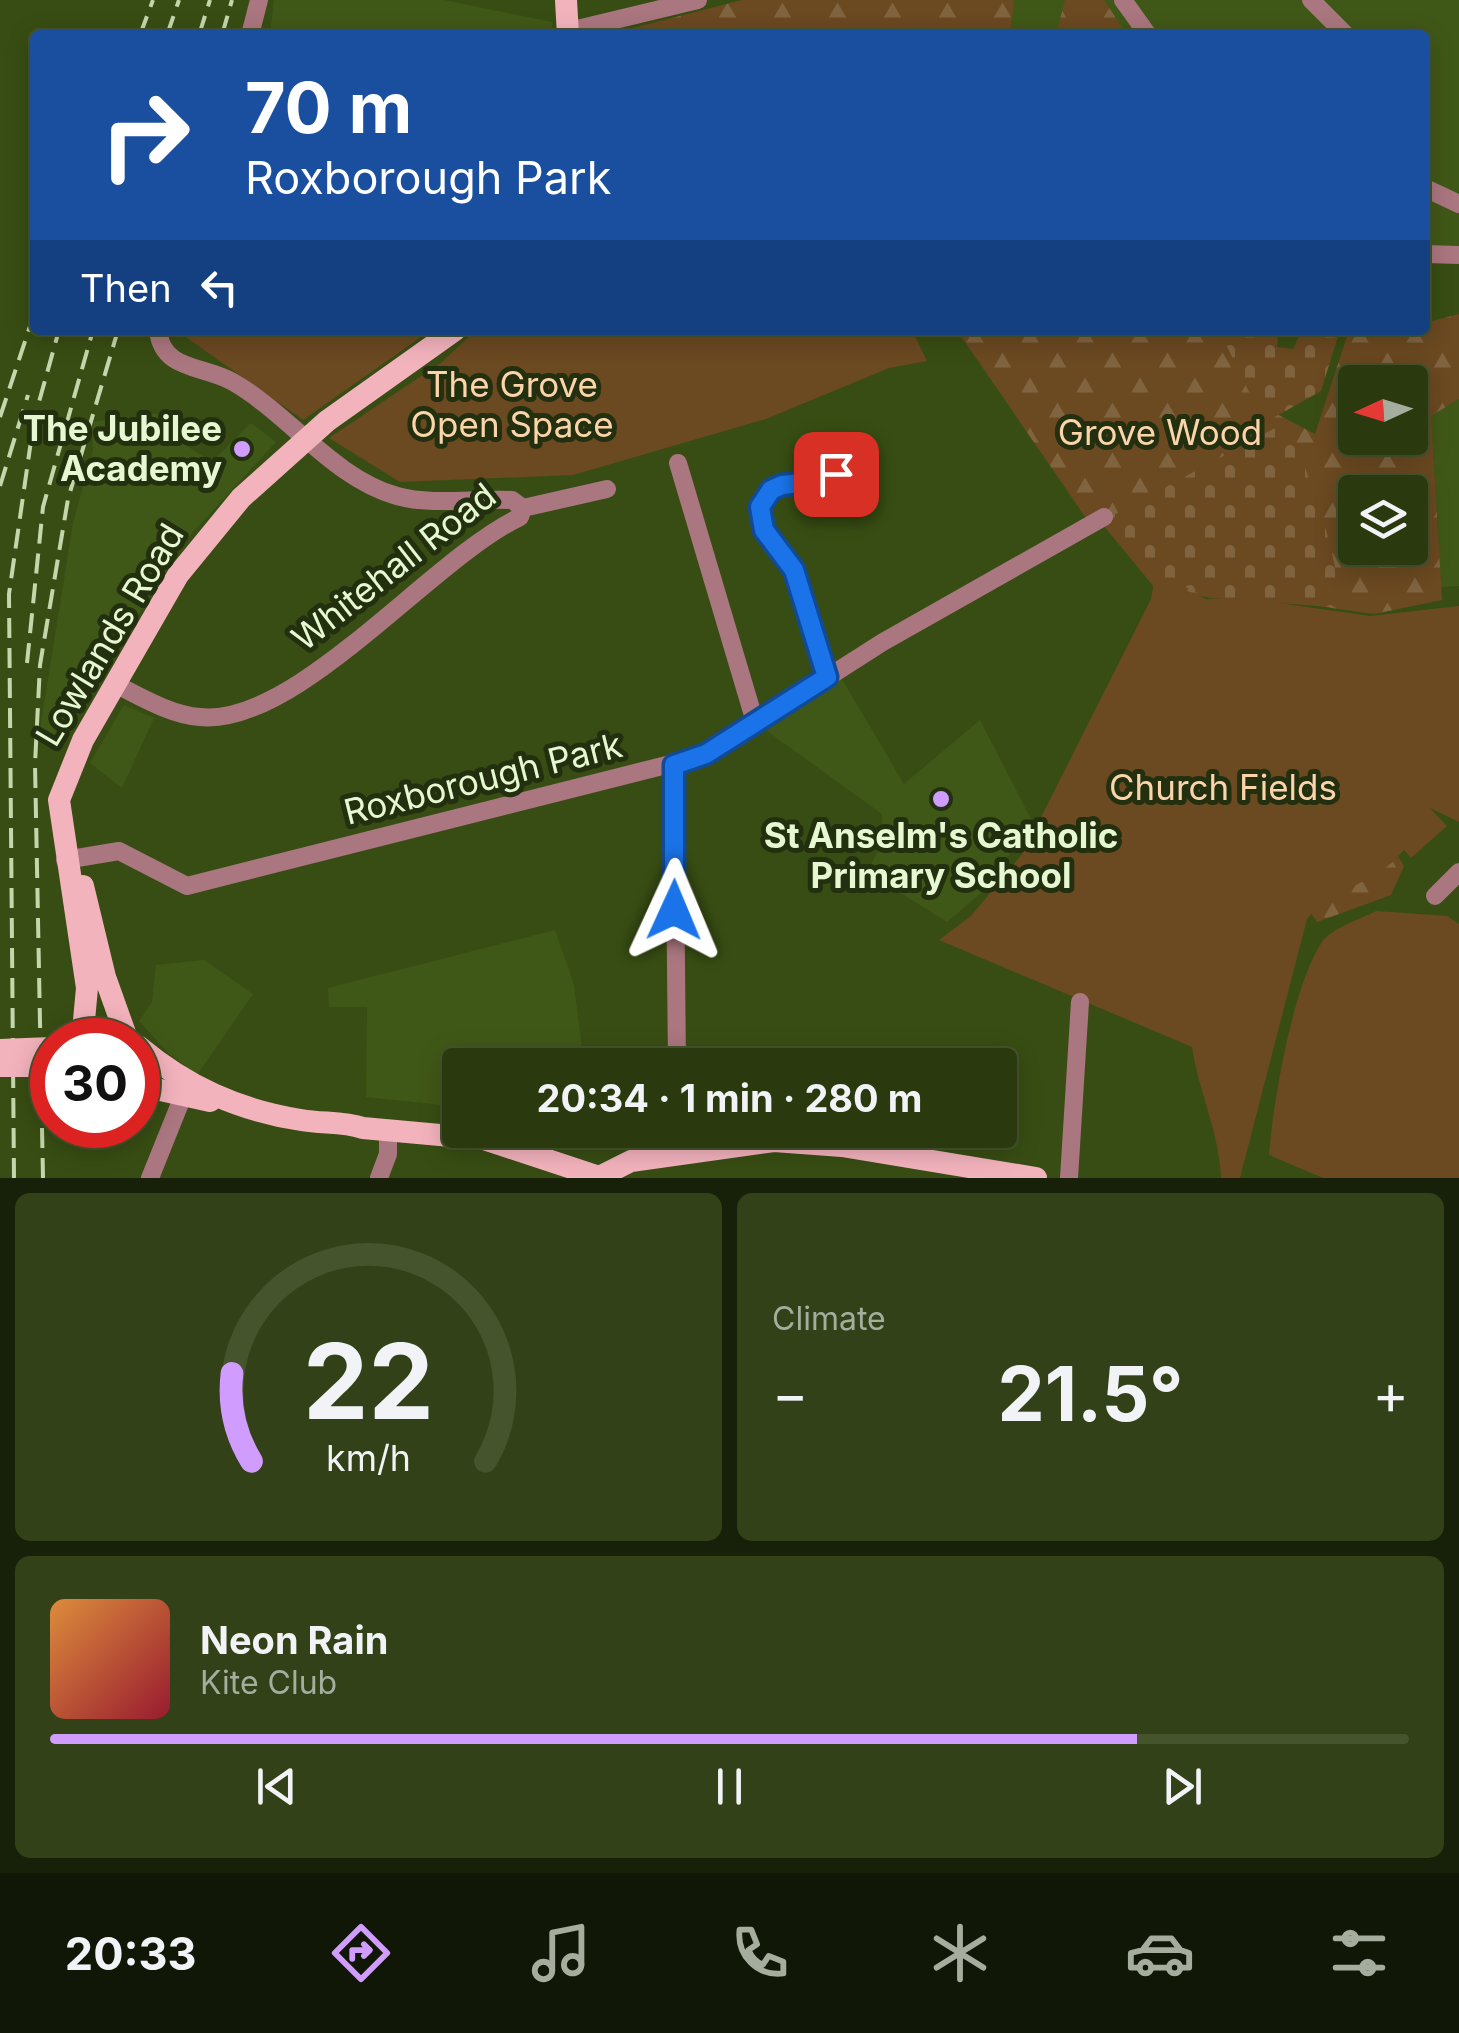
<!DOCTYPE html>
<meta charset="utf-8">
<style>
:root{--surface:#2a3a0e;--page:#324117;--text:#f1f3f6;--muted:#a5ad9e;--line:#46542e;--accent:#d09dfe}
body{margin:0;font-family:Inter,sans-serif;background:var(--page);color:var(--text);height:100vh;display:flex;flex-direction:column;font-size:38px;white-space:nowrap}
*{box-sizing:border-box;margin:0}
p{font-size:32px;color:var(--muted)}
.icon{flex:none;width:55px;height:55px;fill:none;stroke:currentColor;stroke-width:2;stroke-linecap:round;stroke-linejoin:round}
.map{position:relative;height:1178px;overflow:hidden}
.drawer{display:flex;flex-direction:column;gap:15px;padding:15px;background:#172008;flex:1}
.drawer>*{flex:none}
.hud{position:absolute;left:30px;top:30px;width:1400px;height:305px;border-radius:10px;box-shadow:0 5px 25px #0003,0 0 0 2px var(--line);background:#1a4fa0;color:#fff;overflow:hidden}
.needle{width:65px;rotate:266deg}
.tools{position:absolute;left:1338px;top:365px;display:grid;gap:20px}
.tools a{display:grid;place-items:center;width:90px;height:90px;border-radius:10px;background:var(--surface);box-shadow:0 5px 25px #0003,0 0 0 2px var(--line);font-size:50px}
.speed{position:absolute;left:30px;top:1018px;display:flex;gap:20px;font-size:50px;font-weight:700;text-align:center}
.speed>*{display:grid;place-content:center;width:130px;height:130px;border-radius:50%;background:var(--surface);box-shadow:0 5px 25px #0003,0 0 0 2px var(--line);line-height:1}
.speed .limit{border:15px solid #d22;background:#fff;color:#111}
.pin{position:absolute;display:grid;place-items:center;width:85px;height:85px;color:#fff;margin:-42px;border-radius:20px;box-shadow:0 5px 15px #0006}
.me{position:absolute;width:110px;margin:-55px;rotate:1deg;stroke-linejoin:round;filter:drop-shadow(0 0 8px #0008)}
.turn{display:flex;align-items:center;gap:35px;height:210px;padding:0 50px;font-size:45px}
.turn .icon{width:130px;height:130px;stroke-width:2.5}
.turn b{display:block;font-size:70px;line-height:85px}
.then{display:flex;align-items:center;height:95px;padding:0 50px;background:#0003;gap:20px;font-size:38px}
.big{font-size:75px;font-weight:700;line-height:1.1}
.drawer .tile{flex:1;display:flex;flex-direction:column;justify-content:center;gap:15px;min-width:0;padding:0 35px;border-radius:15px;background:var(--page)}
.drawer .dial{align-items:center;gap:0}
.dial svg{height:260px;overflow:visible;fill:none;stroke:var(--line);stroke-width:7;stroke-linecap:round;text-anchor:middle}
.dial text{fill:var(--text);stroke:none}
.song{display:flex;align-items:center;gap:30px}
.cover{width:120px;height:120px;border-radius:15px;background:linear-gradient(135deg,hsl(30 70% 55%),hsl(350 70% 35%))}
.played{height:10px;border-radius:5px;background:linear-gradient(90deg,var(--accent) 80%,var(--line) 80%)}
.keys{display:flex;justify-content:space-around;direction:ltr}
.heat{display:flex;justify-content:space-between;align-items:center;font-size:55px;direction:ltr}
.drawer .tiles{flex:1;display:grid;gap:15px;grid-template-columns:1fr 1fr}
.tile:last-child{grid-column:span 2}
.trip{position:absolute;left:442px;top:1048px;width:575px;height:100px;border-radius:10px;background:var(--surface);box-shadow:0 5px 25px #0003,0 0 0 2px var(--line);font-weight:700;line-height:100px;text-align:center}
.menu{display:flex;height:160px;justify-content:space-around;align-items:center;background:#111706;color:var(--muted)}
.menu .icon{width:70px;height:70px}
.menu .active{color:var(--accent)}
.menu b{font-size:45px;color:var(--text)}
.map>svg:first-child{display:block}
.built{fill:#405817}
.forest{fill:url(#forest-firs);fill-rule:evenodd}
.cemetery{fill:url(#cemetery-stones)}
.green{fill:#6b4921}
.lines{fill:none;stroke-linecap:round;stroke-linejoin:round}
.minor{stroke:#aa767f;stroke-width:18}
.major{stroke:#f3b3bd;stroke-width:22}
.rail{stroke:#c4d7ac;stroke-width:4;stroke-dasharray:20 10;stroke-linecap:butt}
.major-bridge{stroke:#f3b3bd;stroke-width:22}
.route-casing{stroke:#114b97;stroke-width:25}
.route{stroke:#1a73e8;stroke-width:18}
.poi-dot{fill:#d09dfe;stroke:#233010;stroke-width:4}
.labels{text-anchor:middle;stroke-width:10;stroke-linejoin:round;paint-order:stroke}
.park-label{font-size:35px;fill:#fcd4aa;stroke:#233010}
.poi-label{font-size:35px;font-weight:bold;fill:#e6f8d1;stroke:#233010;text-anchor:end}
.street-label{font-size:35px;fill:#e6f8d1;stroke:#233010}
</style>
<div class="map">
<svg width="1459" height="1178" viewBox="0 0 1459 1178">
<defs>
<pattern id="forest-firs" width="22" height="20" patternUnits="userSpaceOnUse" patternTransform="scale(2.5)"><rect width="22" height="20" fill="#6b4921"/><path d="M5 1l3.5 6h-7zM16 11l3.5 6h-7z" fill="#806440"/></pattern>
<pattern id="cemetery-stones" width="16" height="16" patternUnits="userSpaceOnUse" patternTransform="scale(2.5)"><rect width="16" height="16" fill="#6b4921"/><path d="M2 7V4a2 2 0 0 1 4 0v3zM10 15v-3a2 2 0 0 1 4 0v3z" fill="#806440"/></pattern>
</defs>
<rect width="100%" height="100%" fill="#384d13"/>
<g class="built">
<path d="M274 0H444L552 22V35H270Z"/>
<path d="M939 0H1459V249L1425 247V35H937Z"/>
<path d="M1459 399V586L1441 587 1431 415Z"/>
<path d="M176 411 181 442 212 462 251 423 276 442 182 544 61 741 40 730 73 523 93 450 92 422Z"/>
<path d="M840 676 904 784 980 720 1032 821 987 888 947 922 867 872 883 842 882 814 760 726Z"/>
<path d="M124 705 154 718 122 788 90 763Z"/>
<path d="M555 930 574 985 584 1064 505 1055 503 1065H460V1107L366 1097 367 1007H329L328 988Z"/>
<path d="M204 960 253 994 197 1075 168 1053 139 1021 152 1002 156 965Z"/>
</g>
<g class="forest">
<path d="M742 0H1014L1010 35H630L629 29Z"/>
<path d="M1065 0H1104L1127 35H1056Z"/>
<path d="M1459 314V399L1431 416 1442 600 1374 614 1241 595 1163 598 1095 515 1086 518 963 339 951 330H1221L1273 412 1315 434 1349 330H1425V323ZM1355 382H1410V438H1355ZM1355 492H1410V548H1355Z"/>
<path d="M1373 817 1404 866 1391 895 1317 922 1306 906Z"/>
</g>
<g class="cemetery">
<path d="M1219 330H1269L1278 335 1277 347 1293 349 1302 330H1340L1321 391 1264 423Z"/>
<path d="M1288 421 1323 517 1345 608 1209 598 1152 572 1110 517Z"/>
</g>
<g class="green">
<path d="M176 330H431L303 420Z"/>
<path d="M476 330H912L927 361 889 368 766 419 573 475 400 482 329 438 442 362Z"/>
<path d="M1155 577 1206 599 1243 598 1370 616 1459 606V822L1430 808 1447 826 1411 858 1404 850C1378 883 1333 888 1307 919L1240 1178H1221C1219 1131 1199 1093 1192 1047L939 940 971 916 1023 853 1151 599Z"/>
<path d="M1376 911 1447 916 1459 924V1178H1323L1269 1155C1273 1103 1293 984 1322 942 1331 928 1361 919 1376 911Z"/>
</g>
<g class="lines">
<g class="minor">
<path d="M1123 0 1148 35"/>
<path d="M1311 0 1346 35"/>
<path d="M569 31 698 0"/>
<path d="M250 35 259 0"/>
<path d="M1425 188 1459 204"/>
<path d="M1425 254 1459 255"/>
<path d="M158 330C162 371 203 365 233 382 289 414 333 478 397 496 433 506 475 498 512 500L523 508"/>
<path d="M678 463 755 722"/>
<path d="M827 677 794 570 764 530 760 507 771 490 781 485 820 481 836 473"/>
<path d="M115 684C141 697 171 715 200 717 296 727 431 559 520 517L523 508 607 489"/>
<path d="M674 765 677 1065"/>
<path d="M65 860 119 851 187 886 706 755 883 642 1104 517"/>
<path d="M1435 896 1459 872"/>
<path d="M679 1130 680 1155"/>
<path d="M150 1178 183 1096"/>
<path d="M379 1178 388 1154V1130"/>
<path d="M1069 1178 1080 1002"/>
</g>
<g class="major">
<path d="M566 0 568 35"/>
<path d="M83 886 105 977 125 1033"/>
<path d="M83 1031 87 988 59 800 83 740 178 575 241 498 327 421 455 330"/>
<path d="M138 1046C187 1087 238 1110 301 1120 323 1124 342 1121 363 1128L484 1139 599 1177 631 1161 774 1141 842 1146 1036 1178"/>
<path d="M138 1085 210 1101"/>
</g>
<g class="rail">
<path d="M140 35 153 0"/>
<path d="M167 35 179 0"/>
<path d="M199 35 210 0"/>
<path d="M222 35 232 0"/>
<path d="M0 417 35 311"/>
<path d="M0 486 28 395"/>
<path d="M27 663 43 507 93 330"/>
<path d="M14 1178 9 594 34 420 59 330"/>
<path d="M43 1178 35 764 40 665 68 499 118 330"/>
</g>
<g class="major-bridge">
<path d="M0 1050 52 1048"/>
<path d="M0 1066H52"/>
</g>
</g>
<g class="lines">
<defs>
<path id="route" d="M674 910V765L706 754 827 677 794 570 764 530 760 507 771 490 782 485 820 481 836 474"/>
</defs>
<use href="#route" class="route-casing"/>
<use href="#route" class="route"/>
</g>
<g class="poi-dot">
<circle cx="242" cy="449" r="10"/>
<circle cx="941" cy="799" r="10"/>
</g>
<g class="labels">
<g class="park-label">
<text x="512" y="397">The Grove<tspan x="512" dy="40">Open Space</tspan></text>
<text x="1160" y="445">Grove Wood</text>
<text x="1223" y="800">Church Fields</text>
</g>
<g class="poi-label">
<text x="222" y="441">The Jubilee<tspan x="222" dy="40">Academy</tspan></text>
<text x="941" y="848" text-anchor="middle">St Anselm's Catholic<tspan x="941" dy="40">Primary School</tspan></text>
</g>
<g class="street-label">
<text transform="translate(394 567) rotate(-38)" y="12">Whitehall Road</text>
<text transform="translate(110 635) rotate(-59)" y="12">Lowlands Road</text>
<text transform="translate(483 779) rotate(-14)" y="12">Roxborough Park</text>
</g>
</g>
</svg>
<div class="tools">
<a><svg class="needle" viewBox="-14 -14 28 28"><path d="M0-13l5 13h-10z" fill="#e53935"/><path d="M0 13l5-13h-10z" fill="#a5ad9e"/></svg></a>
<a><svg class="icon" aria-label="layers" viewBox="0 0 24 24"><path d="M12 4l9 5-9 5-9-5zM3 14l9 5 9-5"/></svg></a>
</div>
<div class="speed"><div class="limit">30</div></div>
<div class="pin" style="left:836px;top:474px;background:#d93025"><svg class="icon" aria-label="arrive" viewBox="0 0 24 24"><path d="M6 21V4h12l-3 4 3 4H6"/></svg></div>
<svg class="me" style="left:674px;top:910px" viewBox="-20 -20 40 40"><path d="M0-17L14 15 0 8-14 15z" fill="#1a73e8" stroke="#fff" stroke-width="4"/></svg>
<div class="trip">20:34 · 1 min · 280 m</div>
<div class="hud">
<div class="turn"><svg class="icon" aria-label="right" viewBox="0 0 24 24"><path d="M7 20v-9h11M14 6l5 5-5 5"/></svg><div><b>70 m</b>Roxborough Park</div></div>
<div class="then">Then<svg class="icon" aria-label="left" viewBox="0 0 24 24"><path d="M17 20v-9H6M10 6l-5 5 5 5"/></svg></div>
</div>
</div>
<section class="drawer">
<div class="tiles">
<div class="tile dial"><svg viewBox="0 0 100 80">
<path d="M14 69A42 42 0 1 1 86 69"/>
<path d="M14 69A42 42 0 0 1 8 42" stroke="#d09dfe"/>
<text x="50" y="56" font-size="32" font-weight="700">22</text>
<text x="50" y="72" font-size="11">km/h</text>
</svg></div>
<div class="tile"><p>Climate</p>
<div class="heat"><a>−</a><b class="big">21.5°</b><a>+</a></div>
</div>
<div class="tile">
<div class="song"><i class="cover"></i><div><b>Neon Rain</b><p>Kite Club</p></div></div>
<div class="played"></div>
<div class="keys"><svg class="icon" aria-label="previous" viewBox="0 0 24 24"><path d="M18 5L8 12l10 7zM5 5v14"/></svg><svg class="icon" aria-label="pause" viewBox="0 0 24 24"><path d="M8 5v14M16 5v14"/></svg><svg class="icon" aria-label="next" viewBox="0 0 24 24"><path d="M6 5l10 7-10 7zM19 5v14"/></svg></div>
</div>
</div>
</section>
<nav class="menu">
<b>20:33</b>
<svg class="icon active" aria-label="directions" viewBox="0 0 24 24"><path d="M12 3l9 9-9 9-9-9zM9 14v-3h6M13 9l2 2-2 2"/></svg>
<svg class="icon" aria-label="music" viewBox="0 0 24 24"><path d="M9 18V5l10-2v13"/><circle cx="6" cy="18" r="3"/><circle cx="16" cy="16" r="3"/></svg>
<svg class="icon" aria-label="phone" viewBox="0 0 24 24"><path d="M5 4h4l2 5-3 2q2 4 5 5l2-3 5 2v4C11 20 4 13 5 4z"/></svg>
<svg class="icon" aria-label="climate" viewBox="0 0 24 24"><path d="M12 3v18M4 7l16 10M4 17L20 7"/></svg>
<svg class="icon" aria-label="car" viewBox="0 0 24 24"><path d="M5 17H2v-5l4-1 3-4h7l3 4 3 1v5h-3M9 17h6M6 11h13"/><circle cx="7" cy="17" r="2"/><circle cx="17" cy="17" r="2"/></svg>
<svg class="icon" aria-label="filters" viewBox="0 0 24 24"><path d="M4 7h16M4 17h16"/><circle cx="9" cy="7" r="2"/><circle cx="15" cy="17" r="2"/></svg>
</nav>
